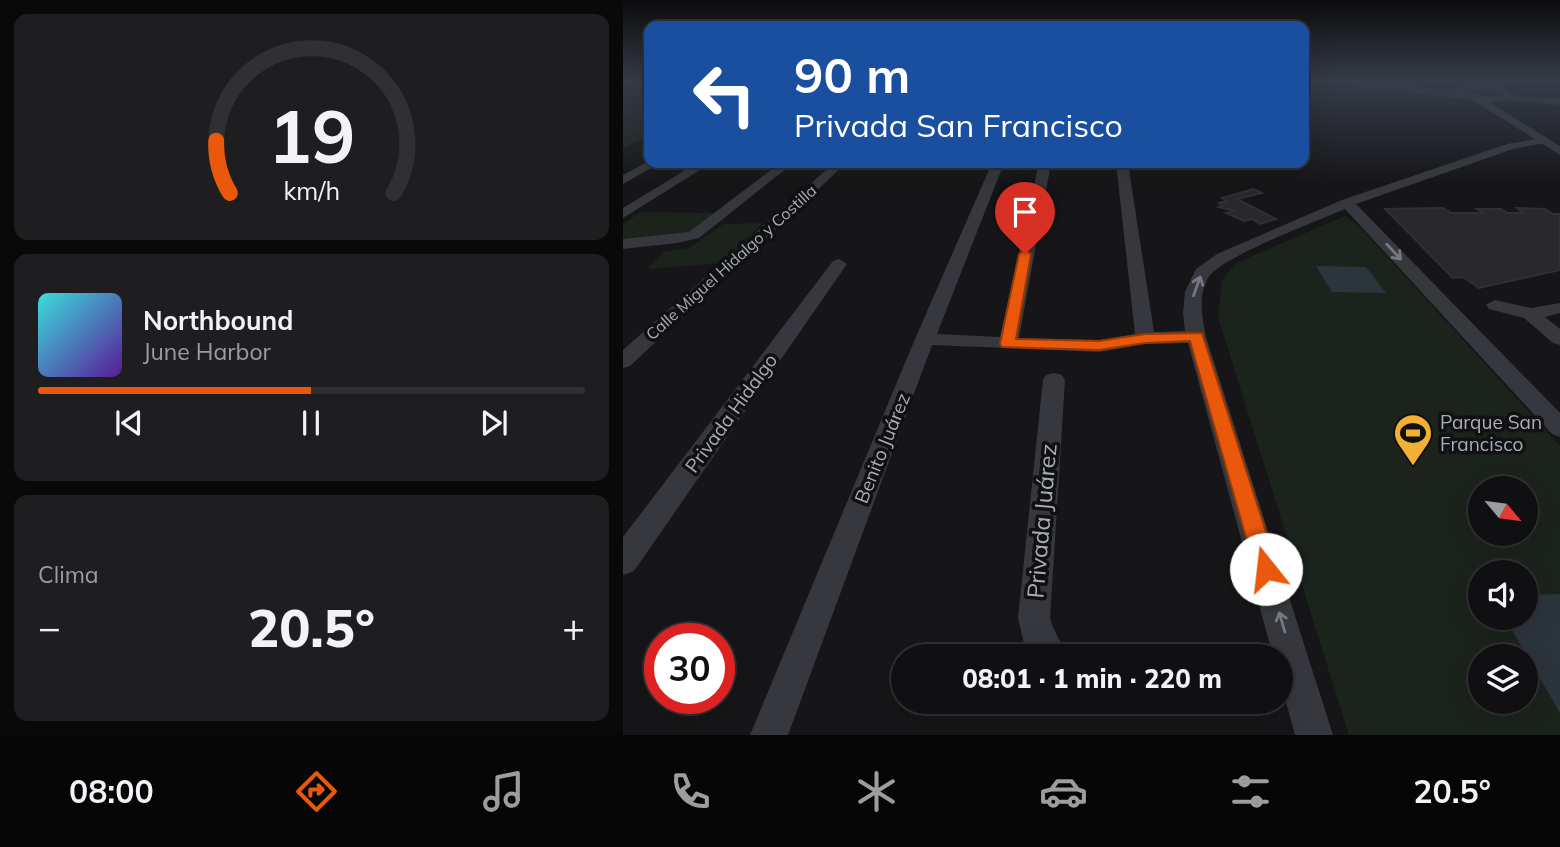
<!DOCTYPE html>
<html lang="es">
<meta charset="utf-8">
<style>
:root{--surface:#101012;--page:#1e1e20;--text:#f1f3f6;--muted:#9c9d9f;--line:#303032;--accent:#ea580c}
body{margin:0;font-family:Mulish,sans-serif;background:var(--page);color:var(--text);height:100vh;display:flex;flex-direction:column;font-size:26px;white-space:nowrap}
*{box-sizing:border-box;margin:0}
p{font-size:23px;color:var(--muted)}
.icon{flex:none;width:38px;height:38px;fill:none;stroke:currentColor;stroke-width:2;stroke-linecap:round;stroke-linejoin:round}
.map{position:relative;flex:1;overflow:hidden}
.drawer{display:flex;flex-direction:column;gap:14px;padding:14px;background:#09090a;width:623px}
.drawer>*{flex:none}
.guide{position:absolute;left:21px;top:21px;width:665px;height:147px;border-radius:14px;box-shadow:0 7px 28px #0002,0 0 0 2px var(--line);background:#1a4fa0;color:#fff;overflow:hidden}
.needle{width:46px;rotate:119deg}
.fabs{position:absolute;left:845px;top:476px;display:grid;gap:14px}
.fabs a{display:grid;place-items:center;width:70px;height:70px;border-radius:50%;background:var(--surface);box-shadow:0 7px 28px #0002,0 0 0 2px var(--line);font-size:35px}
.speed{position:absolute;left:21px;top:623px;display:flex;gap:14px;font-size:35px;font-weight:700;text-align:center}
.speed>*{display:grid;place-content:center;width:91px;height:91px;border-radius:50%;background:var(--surface);box-shadow:0 7px 28px #0002,0 0 0 2px var(--line);line-height:1}
.speed .limit{border:10px solid #d22;background:#fff;color:#111}
.pin{position:absolute;display:grid;place-items:center;width:60px;height:60px;color:#fff;margin:-72px -30px;border-radius:50% 50% 50% 0;rotate:-45deg;box-shadow:0 0 7px #0007}
.pin .icon{rotate:45deg}
.me{position:absolute;width:77px;margin:-38px;rotate:344deg;stroke-linejoin:round;filter:drop-shadow(0 0 5px #0008)}
.turn{display:flex;align-items:center;gap:24px;height:147px;padding:0 35px;font-size:32px}
.turn .icon{width:91px;height:91px;stroke-width:2.5}
.turn b{display:block;font-size:49px;line-height:60px}
.big{font-size:52px;font-weight:800;line-height:1.1}
.drawer .tile{flex:1;display:flex;flex-direction:column;justify-content:center;gap:10px;min-width:0;padding:0 24px;border-radius:14px;background:var(--page)}
.drawer .dial{align-items:center;gap:0}
.dial svg{height:182px;overflow:visible;fill:none;stroke:var(--line);stroke-width:7;stroke-linecap:round;text-anchor:middle}
.dial text{fill:var(--text);stroke:none}
.song{display:flex;align-items:center;gap:21px}
.cover{width:84px;height:84px;border-radius:10px;background:linear-gradient(135deg,hsl(180 70% 55%),hsl(270 70% 35%))}
.played{height:7px;border-radius:4px;background:linear-gradient(90deg,var(--accent) 50%,var(--line) 50%)}
.keys{display:flex;justify-content:space-around;direction:ltr}
.heat{display:flex;justify-content:space-between;align-items:center;font-size:38px;direction:ltr}
.trip{position:absolute;left:268px;top:644px;width:402px;height:70px;border-radius:35px;background:var(--surface);box-shadow:0 7px 28px #0002,0 0 0 2px var(--line);font-weight:800;line-height:70px;text-align:center}
.tab-bar{display:flex;height:112px;justify-content:space-around;align-items:center;background:#060607;color:var(--muted)}
.tab-bar .icon{width:49px;height:49px}
.tab-bar .current{color:var(--accent)}
.tab-bar b{font-size:32px;color:var(--text)}
main{display:flex;flex:1;min-height:0}
.map>svg:first-child{display:block}
.green{fill:#1c231d;fill-rule:evenodd}
.water{fill:#2c353c}
.building{fill:#29292c;stroke:#303034;stroke-width:2}
.lines{fill:none;stroke-linecap:round;stroke-linejoin:round}
.minor{fill:#37383d;fill-rule:evenodd}
.tertiary{fill:#37383d;fill-rule:evenodd}
.oneway{stroke:#757881}
.route{fill:#ea580c;stroke:#983908;stroke-width:2}
.labels{text-anchor:middle;stroke-width:7;stroke-linejoin:round;paint-order:stroke}
.far-street-label{font-size:16px;fill:#a8adb8;stroke:#111113}
.street-label{font-size:19px;fill:#a8adb8;stroke:#111113}
.poi-label{font-size:19px;fill:#a8adb8;stroke:#111113;text-anchor:start}
.near-street-label{font-size:23px;fill:#a8adb8;stroke:#111113}
</style>
<main>
<section class="drawer">
<div class="tile dial"><svg viewBox="0 0 100 80">
<path d="M14 69A42 42 0 1 1 86 69"/>
<path d="M14 69A42 42 0 0 1 8 46" stroke="#ea580c"/>
<text x="50" y="56" font-size="32" font-weight="700">19</text>
<text x="50" y="72" font-size="11">km/h</text>
</svg></div>
<div class="tile">
<div class="song"><i class="cover"></i><div><b>Northbound</b><p>June Harbor</p></div></div>
<div class="played"></div>
<div class="keys"><svg class="icon" aria-label="previous" viewBox="0 0 24 24"><path d="M18 5L8 12l10 7zM5 5v14"/></svg><svg class="icon" aria-label="pause" viewBox="0 0 24 24"><path d="M8 5v14M16 5v14"/></svg><svg class="icon" aria-label="next" viewBox="0 0 24 24"><path d="M6 5l10 7-10 7zM19 5v14"/></svg></div>
</div>
<div class="tile"><p>Clima</p>
<div class="heat"><a>−</a><b class="big">20.5°</b><a>+</a></div>
</div>
</section>
<div class="map">
<svg width="937" height="735" viewBox="0 0 937 735">
<rect width="100%" height="100%" fill="#161618"/>
<g class="green">
<path d="M0 81H26V136L0 148Z"/>
<path d="M882 81H937V91C917 92 895 98 882 81Z"/>
<path d="M18 212 92 213 62 236 0 241V224Z"/>
<path d="M722 216 737 227 937 446V735H726L595 317 599 280 613 263ZM858 488H903V534H858ZM858 572H903V618H858ZM858 656H903V702H858Z"/>
<path d="M140 223 97 263 25 269 40 252 66 248 100 224Z"/>
</g>
<g class="water">
<path d="M693 266 743 267 763 293 709 292Z"/>
<path d="M937 594V713L882 618H903V595Z"/>
</g>
<g class="building">
<path d="M630 189 639 193 614 199 653 219 637 224 629 219 621 221 603 213 611 211 596 207 600 206 596 203 604 201 599 198Z"/>
<path d="M820 208 828 213H860L854 209H878L885 213H900L894 208 922 209 930 214H937V270L856 288 840 277 830 278 762 209Z"/>
</g>
<g class="lines">
<g class="minor">
<path d="M862 81H871L886 91 879 93Z"/>
<path d="M888 96 937 99V105L885 100Z"/>
<path d="M918 138 923 141 922 143 890 149 733 204 937 413V437L929 434 722 209C695 221 597 257 585 278 575 296 579 317 583 337L710 735H672L658 684V656H650L565 343 522 344 476 352 309 345 165 735H127L292 339 369 163H381L314 334 377 337 416 163H428L396 338 476 340 512 334 493 163H505L531 332 562 331 560 313 562 292 573 269 594 254 719 200 884 144Z"/>
<path d="M26 161 37 163 0 184V175Z"/>
<path d="M74 163H88L0 218V208Z"/>
<path d="M157 163H170L76 238 54 243 0 249V239L66 232Z"/>
<path d="M211 163H223L7 366 0 368V350Z"/>
<path d="M216 259 224 264 11 571 0 575V537L210 261Z"/>
<path d="M872 300 908 308 937 303V313L922 317 937 329V345L930 343 901 318 866 309 863 305Z"/>
<path d="M431 373 439 375 442 380 427 618C432 635 438 641 444 656H404L395 618 420 380 423 375Z"/>
</g>
<path class="tertiary" d="M710 81H738L828 90 844 84 878 88 895 97 884 101 866 102 937 146V155L850 100 714 84ZM844 90 873 93 880 96H861L841 91Z"/>
</g>
<defs><path id="oneway-shaft" d="M-6 0H5M1.5-3L5.5 0L1.5 3" fill="none" stroke-width="1.6" stroke-linecap="round" stroke-linejoin="round" transform="scale(1.75)"/></defs>
<g class="oneway">
<use href="#oneway-shaft" transform="translate(771 252) rotate(47)"/>
<use href="#oneway-shaft" transform="translate(574 286) rotate(-70)"/>
<use href="#oneway-shaft" transform="translate(659 622) rotate(-106)"/>
</g>
<linearGradient id="sky" x2="0" y2="1"><stop stop-color="#0c0c0d"/><stop offset="0.44" stop-color="#363c48"/><stop offset="1" stop-color="#363c48" stop-opacity="0"/></linearGradient>
<rect width="937" height="184" fill="url(#sky)"/>
<path class="route" d="M402 250 408 254 393 339 476 341 522 334 579 333 655 569 651 577 643 580 635 577 632 569 567 341 522 343 476 350 379 347 377 344 396 254Z"/>
<defs>
<symbol id="stadium-pin" viewBox="-11 -11 22 30"><path d="M0 17L-7.5 6A9.5 9.5 0 1 1 7.5 6Z" fill="#f2b134" stroke="#111113"/><path d="M0-5a6.5 5 0 1 0 0 10a6.5 5 0 1 0 0-10ZM-3.5-1.8h7v3.6h-7Z" fill="#111"/></symbol>
</defs>
<g fill-rule="evenodd">
<use href="#stadium-pin" x="768" y="411" width="44" height="60"/>
</g>
<g class="labels">
<g class="far-street-label">
<text transform="translate(108 262) rotate(-42)" y="6">Calle Miguel Hidalgo y Costilla</text>
</g>
<g class="street-label">
<text transform="translate(108 413) rotate(-54)" y="7">Privada Hidalgo</text>
<text transform="translate(259 448) rotate(-68)" y="7">Benito Juárez</text>
</g>
<g class="poi-label">
<text x="817" y="429">Parque San<tspan x="817" dy="22">Francisco</tspan></text>
</g>
<g class="near-street-label">
<text transform="translate(419 521) rotate(-85)" y="8">Privada Juárez</text>
</g>
</g>
</svg>
<div class="fabs">
<a><svg class="needle" viewBox="-14 -14 28 28"><path d="M0-13l5 13h-10z" fill="#e53935"/><path d="M0 13l5-13h-10z" fill="#9c9d9f"/></svg></a>
<a><svg class="icon" aria-label="sound" viewBox="0 0 24 24"><path d="M4 9h4l5-4v14l-5-4H4zM17 9q2 3 0 6"/></svg></a>
<a><svg class="icon" aria-label="layers" viewBox="0 0 24 24"><path d="M12 4l9 5-9 5-9-5zM3 14l9 5 9-5"/></svg></a>
</div>
<div class="speed"><div class="limit">30</div></div>
<div class="pin" style="left:402px;top:254px;background:#d93025"><svg class="icon" aria-label="arrive" viewBox="0 0 24 24"><path d="M6 21V4h12l-3 4 3 4H6"/></svg></div>
<svg class="me" style="left:643px;top:569px" viewBox="-20 -20 40 40"><circle r="19" fill="#fff"/><path d="M0-13L10 11 0 6-10 11z" fill="#ea580c"/></svg>
<div class="trip">08:01 · 1 min · 220 m</div>
<div class="guide">
<div class="turn"><svg class="icon" aria-label="left" viewBox="0 0 24 24"><path d="M17 20v-9H6M10 6l-5 5 5 5"/></svg><div><b>90 m</b>Privada San Francisco</div></div>
</div>
</div>
</main>
<nav class="tab-bar">
<b>08:00</b>
<svg class="icon current" aria-label="directions" viewBox="0 0 24 24"><path d="M12 3l9 9-9 9-9-9zM9 14v-3h6M13 9l2 2-2 2"/></svg>
<svg class="icon" aria-label="music" viewBox="0 0 24 24"><path d="M9 18V5l10-2v13"/><circle cx="6" cy="18" r="3"/><circle cx="16" cy="16" r="3"/></svg>
<svg class="icon" aria-label="phone" viewBox="0 0 24 24"><path d="M5 4h4l2 5-3 2q2 4 5 5l2-3 5 2v4C11 20 4 13 5 4z"/></svg>
<svg class="icon" aria-label="climate" viewBox="0 0 24 24"><path d="M12 3v18M4 7l16 10M4 17L20 7"/></svg>
<svg class="icon" aria-label="car" viewBox="0 0 24 24"><path d="M5 17H2v-5l4-1 3-4h7l3 4 3 1v5h-3M9 17h6M6 11h13"/><circle cx="7" cy="17" r="2"/><circle cx="17" cy="17" r="2"/></svg>
<svg class="icon" aria-label="filters" viewBox="0 0 24 24"><path d="M4 7h16M4 17h16"/><circle cx="9" cy="7" r="2"/><circle cx="15" cy="17" r="2"/></svg>
<b>20.5°</b>
</nav>
